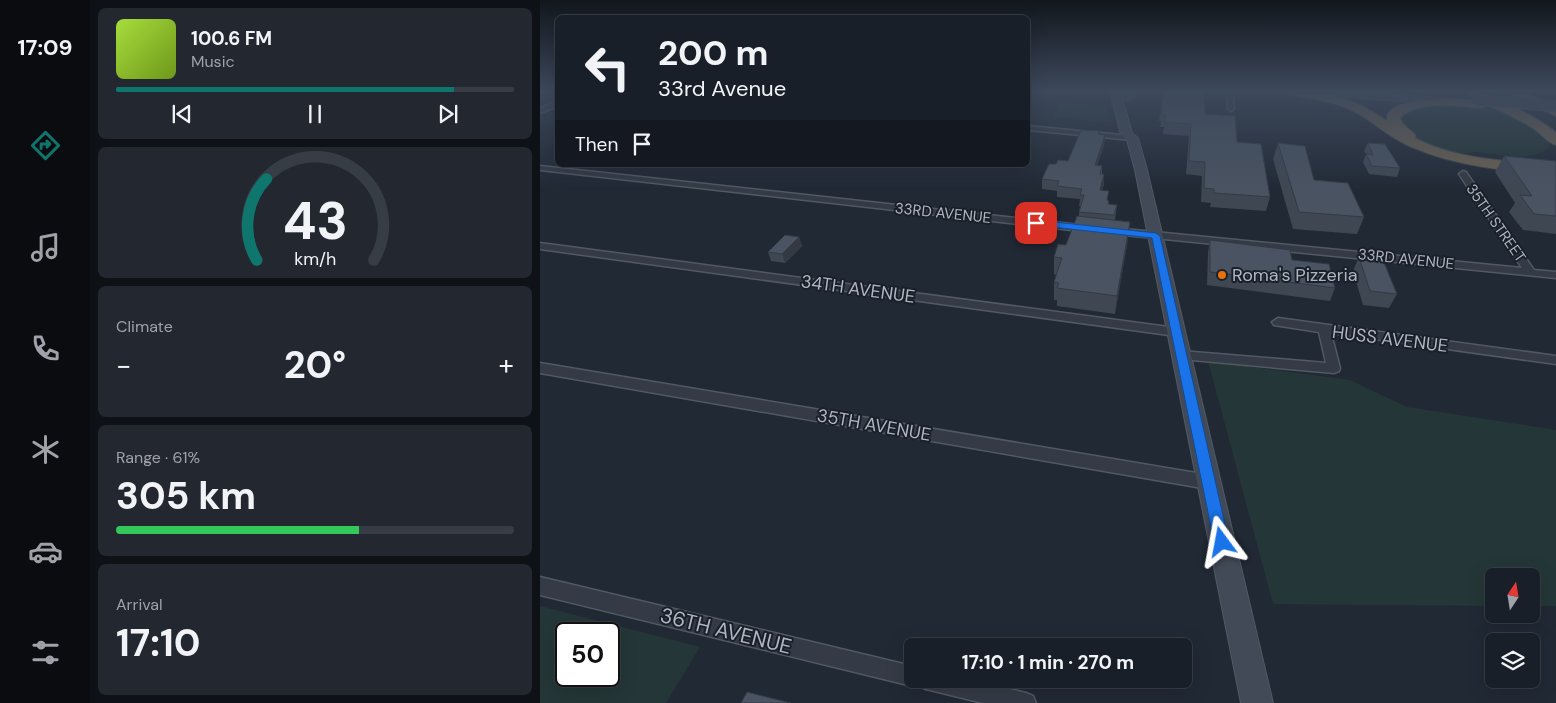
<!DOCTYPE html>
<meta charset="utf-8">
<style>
:root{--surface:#191f28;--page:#222730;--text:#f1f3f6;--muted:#9fa2a8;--line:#373d45;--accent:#0f766e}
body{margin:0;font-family:"DM Sans",sans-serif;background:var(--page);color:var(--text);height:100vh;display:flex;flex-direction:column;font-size:19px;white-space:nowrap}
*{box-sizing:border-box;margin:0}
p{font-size:16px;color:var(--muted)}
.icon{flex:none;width:28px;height:28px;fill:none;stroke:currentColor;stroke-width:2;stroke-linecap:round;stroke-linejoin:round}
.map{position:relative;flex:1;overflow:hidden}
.sheet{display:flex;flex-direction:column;gap:8px;padding:8px;background:#0e1116;width:450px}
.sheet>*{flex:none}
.banner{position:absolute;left:15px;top:15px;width:475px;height:152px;border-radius:8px;box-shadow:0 5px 20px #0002,0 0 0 1px var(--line);background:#191f28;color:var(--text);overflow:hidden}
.needle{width:32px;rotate:12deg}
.buttons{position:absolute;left:945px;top:568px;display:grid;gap:10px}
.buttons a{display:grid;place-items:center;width:55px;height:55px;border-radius:8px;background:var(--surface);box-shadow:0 5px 20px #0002,0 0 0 1px var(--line);font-size:25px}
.speed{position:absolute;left:15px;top:622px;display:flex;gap:10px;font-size:25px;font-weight:700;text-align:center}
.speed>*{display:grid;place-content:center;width:65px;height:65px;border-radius:50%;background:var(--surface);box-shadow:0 5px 20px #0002,0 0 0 1px var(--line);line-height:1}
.speed .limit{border:2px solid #111;border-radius:8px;background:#fff;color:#111}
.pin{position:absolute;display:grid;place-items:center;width:42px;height:42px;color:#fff;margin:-21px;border-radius:10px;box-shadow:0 2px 8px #0006}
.me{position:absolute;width:55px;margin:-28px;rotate:347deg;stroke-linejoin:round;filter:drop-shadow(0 0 4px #0008)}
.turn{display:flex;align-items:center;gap:18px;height:105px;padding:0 20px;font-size:22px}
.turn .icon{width:65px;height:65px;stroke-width:2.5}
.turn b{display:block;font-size:35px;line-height:42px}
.then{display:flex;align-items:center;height:48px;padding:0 20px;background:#0003;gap:10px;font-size:19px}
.big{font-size:38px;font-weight:700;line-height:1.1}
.sheet .tile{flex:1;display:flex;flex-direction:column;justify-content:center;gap:8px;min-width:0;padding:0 18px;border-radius:8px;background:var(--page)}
.sheet .dial{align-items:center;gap:0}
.dial svg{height:130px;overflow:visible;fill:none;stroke:var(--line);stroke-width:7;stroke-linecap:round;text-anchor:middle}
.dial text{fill:var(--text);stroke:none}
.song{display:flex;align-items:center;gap:15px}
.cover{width:60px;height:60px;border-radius:8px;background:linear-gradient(135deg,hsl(80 70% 55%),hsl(80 70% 35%))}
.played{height:5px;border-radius:2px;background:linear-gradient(90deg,var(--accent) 85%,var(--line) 85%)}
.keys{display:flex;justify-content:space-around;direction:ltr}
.heat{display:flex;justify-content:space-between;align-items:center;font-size:28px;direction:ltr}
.charge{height:8px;border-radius:4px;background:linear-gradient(90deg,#34c759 61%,var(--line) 0)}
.trip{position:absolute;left:364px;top:638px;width:288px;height:50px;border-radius:8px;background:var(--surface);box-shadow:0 5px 20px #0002,0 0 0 1px var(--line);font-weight:700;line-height:50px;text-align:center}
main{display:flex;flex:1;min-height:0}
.dock{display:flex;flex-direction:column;width:90px;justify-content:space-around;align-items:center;background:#0a0c10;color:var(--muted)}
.dock .icon{width:35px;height:35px}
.dock .active{color:var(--accent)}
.dock b{font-size:22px;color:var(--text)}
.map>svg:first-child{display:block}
.green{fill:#243637;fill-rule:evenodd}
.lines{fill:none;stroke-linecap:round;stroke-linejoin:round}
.street-casing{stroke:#515963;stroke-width:3}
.secondary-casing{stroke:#515963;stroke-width:2}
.highway-casing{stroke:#3e4650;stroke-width:2}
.street{fill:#343b46;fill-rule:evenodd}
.secondary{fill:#424a58;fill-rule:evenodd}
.highway{fill:#6b6151;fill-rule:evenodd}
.secondary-bridge-casing{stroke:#515963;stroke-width:12;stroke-linecap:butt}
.secondary-bridge{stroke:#424a58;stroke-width:11}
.wall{fill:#3f4753}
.shaded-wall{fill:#333a44}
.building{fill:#495361;stroke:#333a44}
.route{fill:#1a73e8;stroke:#114b97}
.food-dot{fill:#e8710a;stroke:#1a202a;stroke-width:2}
.labels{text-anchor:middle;stroke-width:4;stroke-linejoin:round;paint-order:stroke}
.far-street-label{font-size:15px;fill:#aeb6c2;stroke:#1a202a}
.poi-label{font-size:18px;fill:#aeb6c2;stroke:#1a202a;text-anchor:start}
.street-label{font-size:18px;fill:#aeb6c2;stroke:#1a202a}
.near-street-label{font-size:21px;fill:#aeb6c2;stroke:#1a202a}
</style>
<main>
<nav class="dock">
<b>17:09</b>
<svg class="icon active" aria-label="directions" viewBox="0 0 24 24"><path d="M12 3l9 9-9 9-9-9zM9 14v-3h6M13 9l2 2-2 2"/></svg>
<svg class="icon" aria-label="music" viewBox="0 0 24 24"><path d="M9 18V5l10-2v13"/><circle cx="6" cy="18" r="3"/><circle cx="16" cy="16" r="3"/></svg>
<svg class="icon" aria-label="phone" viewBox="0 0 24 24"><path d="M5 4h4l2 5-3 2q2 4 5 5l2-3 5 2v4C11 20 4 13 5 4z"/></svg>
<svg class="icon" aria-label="climate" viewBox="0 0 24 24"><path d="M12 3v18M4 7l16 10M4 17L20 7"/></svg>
<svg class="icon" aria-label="car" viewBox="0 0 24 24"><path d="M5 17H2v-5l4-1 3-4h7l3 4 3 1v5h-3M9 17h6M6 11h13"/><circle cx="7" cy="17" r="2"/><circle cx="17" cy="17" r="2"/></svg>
<svg class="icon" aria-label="filters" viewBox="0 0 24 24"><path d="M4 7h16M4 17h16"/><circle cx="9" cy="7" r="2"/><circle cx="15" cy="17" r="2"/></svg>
</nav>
<section class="sheet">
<div class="tile">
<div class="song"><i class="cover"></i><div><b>100.6 FM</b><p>Music</p></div></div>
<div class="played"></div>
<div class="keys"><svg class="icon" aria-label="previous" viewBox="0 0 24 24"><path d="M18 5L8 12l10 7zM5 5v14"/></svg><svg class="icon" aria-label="pause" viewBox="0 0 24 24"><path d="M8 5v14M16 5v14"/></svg><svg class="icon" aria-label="next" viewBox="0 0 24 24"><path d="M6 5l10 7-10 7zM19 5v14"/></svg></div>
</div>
<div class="tile dial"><svg viewBox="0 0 100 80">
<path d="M14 69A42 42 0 1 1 86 69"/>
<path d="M14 69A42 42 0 0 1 20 19" stroke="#0f766e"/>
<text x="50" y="56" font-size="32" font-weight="700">43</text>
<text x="50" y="72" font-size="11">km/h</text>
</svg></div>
<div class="tile"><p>Climate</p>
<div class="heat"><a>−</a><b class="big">20°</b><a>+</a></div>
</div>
<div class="tile"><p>Range · 61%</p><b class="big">305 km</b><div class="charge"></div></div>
<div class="tile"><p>Arrival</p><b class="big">17:10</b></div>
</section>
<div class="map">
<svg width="1016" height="703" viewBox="0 0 1016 703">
<rect width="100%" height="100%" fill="#212935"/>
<g class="green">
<path d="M521 102 566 106 570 122 513 118Z"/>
<path d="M881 106C900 105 943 104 960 110 978 116 997 127 1009 141V148C988 163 959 154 934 152 920 157 879 143 867 133 864 130 861 124 858 120L861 113Z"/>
<path d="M668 361 810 380 867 407 1016 430V606H991V576H954V606L733 604Z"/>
<path d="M0 606 160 647 126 703H0ZM26 634H69V676H26Z"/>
</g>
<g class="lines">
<defs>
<g id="street">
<path d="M692 91H703L693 95 694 109 691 111 688 109 687 94Z"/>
<path d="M18 101V106L0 113V108Z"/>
<path d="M488 126 592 136 596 138 592 140 488 130Z"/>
<path d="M0 166 549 226 554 229 549 232 0 170Z"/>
<path d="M923 171 926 172 994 270 1016 272V278L574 234 569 231 574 228 982 268 919 174Z"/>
<path d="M0 243 636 328 642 332 636 336 0 249Z"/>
<path d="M738 318 1016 356V364L791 333 800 368 799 371 794 373 641 359 635 355 641 351 786 363 779 332 734 325 732 322Z"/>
<path d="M0 363 668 475 673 477 676 482 673 487 668 489 0 373Z"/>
<path d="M0 577 372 666V679H427L486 693 493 696 496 703H443L386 689 379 686 378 684 372 686 0 595Z"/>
</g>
<g id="secondary">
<path d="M570 91H580L592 133 598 138 607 170 733 703H701L595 170 587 140 581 135Z"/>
<path d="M587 91H597L594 97 587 101 582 98Z"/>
<path d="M758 91H809L914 99 919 102 914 105 763 94Z"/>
</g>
<g id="highway">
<path d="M743 91C786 91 812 96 847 121 842 94 923 100 937 100L926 93C941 85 1002 121 1016 132V145C1008 143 1001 134 994 129 979 119 963 112 947 105L941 108C917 107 879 99 860 118 862 126 871 129 876 136L875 138C917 160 969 161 1016 165V175C968 171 919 167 874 148 853 140 837 125 819 114 797 102 773 98 749 95Z"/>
<path d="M964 91H981L1016 107V116Z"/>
</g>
</defs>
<use href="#street" class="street-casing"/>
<use href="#secondary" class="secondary-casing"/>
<use href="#highway" class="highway-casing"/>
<use href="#street" class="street"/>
<use href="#secondary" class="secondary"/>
<use href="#highway" class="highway"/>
<defs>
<path id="secondary-bridge" d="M937 100 1016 106"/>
</defs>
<use href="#secondary-bridge" class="secondary-bridge-casing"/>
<use href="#secondary-bridge" class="secondary-bridge"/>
</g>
<g class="wall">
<path d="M621 109 665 114 697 142 730 197 726 211 670 207 671 203 661 202 662 176 646 174 649 136 623 134 624 127H620L621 121H619Z"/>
<path d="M559 134 565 135 564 145 557 165 562 166V174L564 185 562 190 568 200 569 204 577 205 575 220 590 222 588 239 575 314 517 306V300H514V282L516 275 514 274V257L526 245 539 216V212L541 206H539L540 199 517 197V191L502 189V179L516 164 528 161Z"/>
<path d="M738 143 774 180 824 217 817 234 753 229 733 159Z"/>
<path d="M828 143 860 168 857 177 829 174 823 162 826 154 824 151Z"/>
<path d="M964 156 1016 161V234L983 230 969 212 975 203 955 172Z"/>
<path d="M259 237 262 246 245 263 231 261 228 252Z"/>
<path d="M670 240 752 260 795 288 790 301 667 285 668 253Z"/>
<path d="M819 257 857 294 849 308 823 305 813 271Z"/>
</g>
<g class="shaded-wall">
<path d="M565 135 564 145 554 176 555 165Z"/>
<path d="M564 174V185L559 201 560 190Z"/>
<path d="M590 222 588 239 575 314 577 296Z"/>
<path d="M259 237 262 246 245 263 242 254Z"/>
</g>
<g class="building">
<path d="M624 91H664L665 114 695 116 697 142 721 144 730 197 674 193V189L664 188 665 162 649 161 651 124 624 122 626 115H622L623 109H621Z"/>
<path d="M541 130 559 131 558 134 565 135 555 165 562 166 560 174H564L560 190 569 191 567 200 569 201 568 204 577 205 574 215 539 212 544 195H540L542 189 517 186 519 181 502 179 509 164H516L518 160 528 161Z"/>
<path d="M738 143 765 146 774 180 808 183 824 217 759 212Z"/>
<path d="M828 143 845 144 860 168 832 166 826 154 833 155Z"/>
<path d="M964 156 1016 161V216L994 214 980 195 992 196Z"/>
<path d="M537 216 590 222 577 296 517 288 519 283 514 282 522 258 514 257 518 244 526 245Z"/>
<path d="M245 235 259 237 242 254 228 252Z"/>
<path d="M670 240 750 250 752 260 789 264 795 288 670 272Z"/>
<path d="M819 257 843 260 857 294 830 291Z"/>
<path d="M207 692 251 703H201Z"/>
</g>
<linearGradient id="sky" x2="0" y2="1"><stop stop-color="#12171d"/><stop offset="0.48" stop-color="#3d495c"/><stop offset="1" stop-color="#3d495c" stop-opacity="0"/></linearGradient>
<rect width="1016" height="190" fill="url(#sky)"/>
<path class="route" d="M496 220 616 233 620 236 689 542 687 547 682 549 676 547 674 542 612 238 493 225 492 223Z"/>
<circle class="food-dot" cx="682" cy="275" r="5"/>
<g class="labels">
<g class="far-street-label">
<text transform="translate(403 213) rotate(6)" y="5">33RD AVENUE</text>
<text transform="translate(956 223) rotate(55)" y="5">35TH STREET</text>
<text transform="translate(866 259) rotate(6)" y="5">33RD AVENUE</text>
</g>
<g class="poi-label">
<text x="692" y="281">Roma's Pizzeria</text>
</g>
<g class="street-label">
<text transform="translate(318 289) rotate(8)" y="6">34TH AVENUE</text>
<text transform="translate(850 339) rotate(7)" y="6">HUSS AVENUE</text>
<text transform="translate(334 425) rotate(10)" y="6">35TH AVENUE</text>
</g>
<g class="near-street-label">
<text transform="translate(186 631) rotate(14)" y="7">36TH AVENUE</text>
</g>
</g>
</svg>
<div class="buttons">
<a><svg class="needle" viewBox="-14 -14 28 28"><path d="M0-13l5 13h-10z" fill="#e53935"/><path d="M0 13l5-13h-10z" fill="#9fa2a8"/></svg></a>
<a><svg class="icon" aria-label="layers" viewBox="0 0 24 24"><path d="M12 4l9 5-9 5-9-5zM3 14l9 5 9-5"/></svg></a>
</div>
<div class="speed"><div class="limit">50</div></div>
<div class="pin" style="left:496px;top:223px;background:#d93025"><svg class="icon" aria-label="arrive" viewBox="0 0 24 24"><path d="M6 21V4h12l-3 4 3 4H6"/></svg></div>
<svg class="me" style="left:682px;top:542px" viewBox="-20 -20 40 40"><path d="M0-17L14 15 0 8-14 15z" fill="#1a73e8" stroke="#fff" stroke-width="4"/></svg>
<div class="trip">17:10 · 1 min · 270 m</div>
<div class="banner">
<div class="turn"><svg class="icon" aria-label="left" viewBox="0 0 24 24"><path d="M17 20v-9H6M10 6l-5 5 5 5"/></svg><div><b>200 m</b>33rd Avenue</div></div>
<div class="then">Then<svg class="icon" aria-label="arrive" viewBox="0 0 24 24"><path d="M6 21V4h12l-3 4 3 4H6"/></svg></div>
</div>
</div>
</main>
